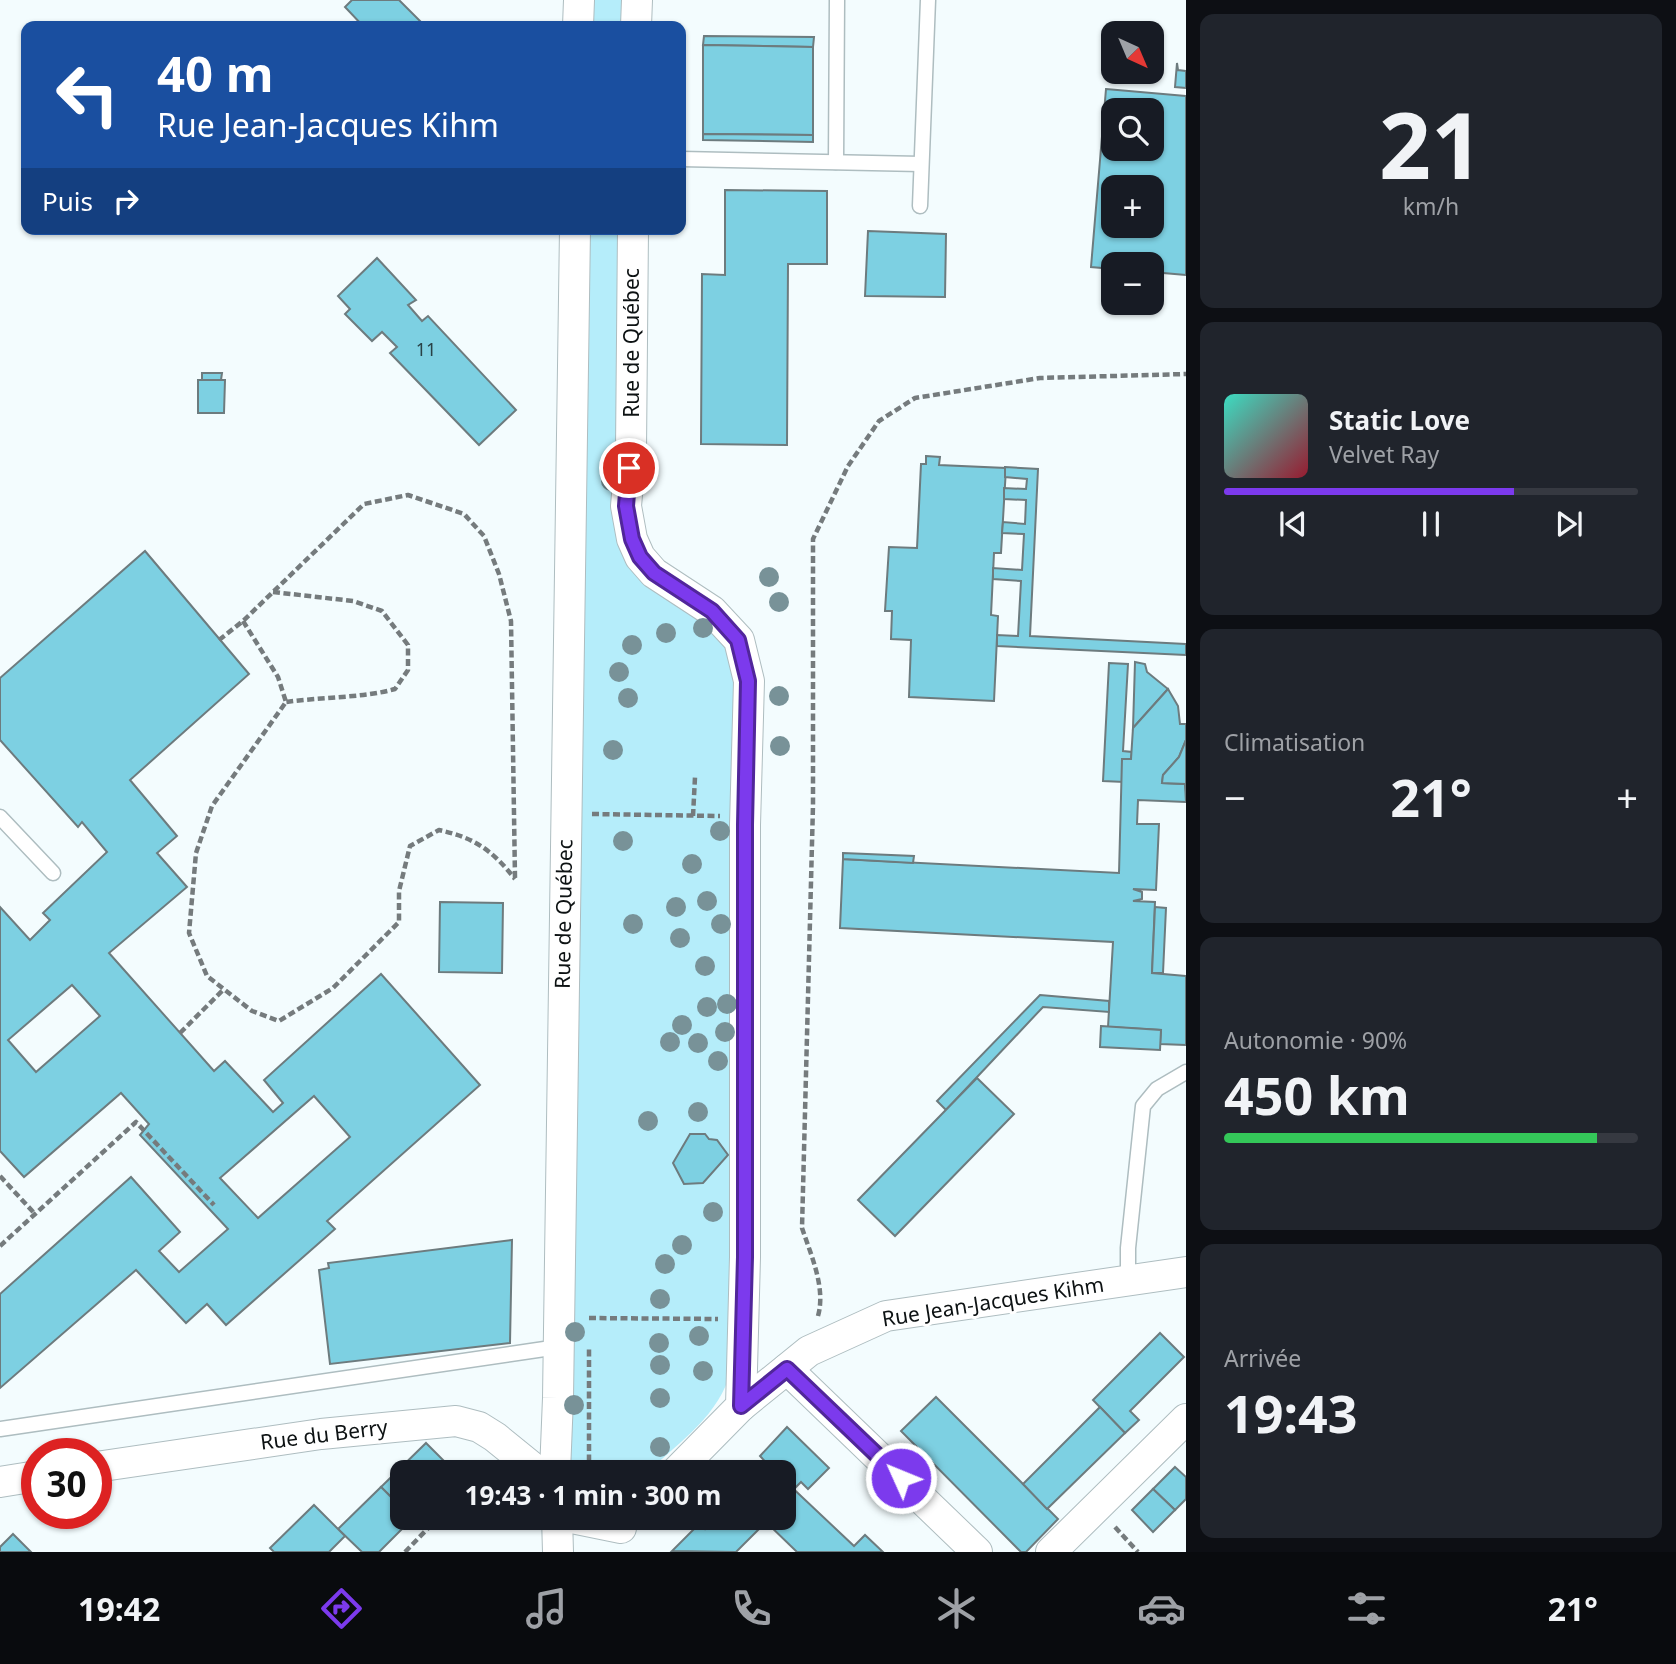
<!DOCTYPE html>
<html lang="fr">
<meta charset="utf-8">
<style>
:root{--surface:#171b24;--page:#20242c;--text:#f1f3f6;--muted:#9ea1a6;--line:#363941;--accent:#7c3aed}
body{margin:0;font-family:"Noto Sans",sans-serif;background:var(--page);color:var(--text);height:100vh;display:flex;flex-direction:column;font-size:26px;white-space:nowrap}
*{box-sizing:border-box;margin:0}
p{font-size:23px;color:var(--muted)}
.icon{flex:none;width:38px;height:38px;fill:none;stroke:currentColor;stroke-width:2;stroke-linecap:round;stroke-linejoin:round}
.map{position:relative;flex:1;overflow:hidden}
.sheet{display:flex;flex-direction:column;gap:14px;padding:14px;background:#0d0f14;width:490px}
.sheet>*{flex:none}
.hud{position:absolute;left:21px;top:21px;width:665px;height:214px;border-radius:14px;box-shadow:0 2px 5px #0004;background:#1a4fa0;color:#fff;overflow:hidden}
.needle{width:46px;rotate:136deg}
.buttons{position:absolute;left:1101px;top:21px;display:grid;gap:14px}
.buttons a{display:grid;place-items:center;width:63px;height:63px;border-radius:14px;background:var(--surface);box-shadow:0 2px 5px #0004;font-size:35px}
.speed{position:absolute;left:21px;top:1438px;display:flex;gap:14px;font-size:35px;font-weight:700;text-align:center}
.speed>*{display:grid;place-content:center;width:91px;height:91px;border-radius:50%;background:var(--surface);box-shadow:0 2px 5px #0004;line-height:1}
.speed .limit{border:10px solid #d22;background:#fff;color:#111}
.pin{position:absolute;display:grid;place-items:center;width:60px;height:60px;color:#fff;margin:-30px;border:4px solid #fff;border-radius:50%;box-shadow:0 2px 7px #0007}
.me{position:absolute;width:77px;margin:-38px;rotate:314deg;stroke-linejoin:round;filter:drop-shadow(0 0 5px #0008)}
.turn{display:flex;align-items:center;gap:24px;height:147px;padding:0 21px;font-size:32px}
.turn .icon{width:91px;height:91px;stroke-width:2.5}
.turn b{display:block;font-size:49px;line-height:60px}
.then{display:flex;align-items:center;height:66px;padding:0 21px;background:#0003;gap:14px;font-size:26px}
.big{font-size:52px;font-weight:700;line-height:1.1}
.sheet .widget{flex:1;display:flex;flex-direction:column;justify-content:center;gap:10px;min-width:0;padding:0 24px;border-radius:14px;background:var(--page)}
.sheet .dial{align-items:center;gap:0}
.dial b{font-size:91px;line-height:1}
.song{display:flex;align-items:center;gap:21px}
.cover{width:84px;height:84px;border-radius:10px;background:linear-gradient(135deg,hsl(170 70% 55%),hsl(350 70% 35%))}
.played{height:7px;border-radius:4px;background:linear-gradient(90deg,var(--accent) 70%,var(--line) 70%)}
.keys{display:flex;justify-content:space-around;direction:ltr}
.heat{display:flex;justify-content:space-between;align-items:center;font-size:38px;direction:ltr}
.charge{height:10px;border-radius:5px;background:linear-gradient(90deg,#34c759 90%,var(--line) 0)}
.trip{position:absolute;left:390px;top:1460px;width:406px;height:70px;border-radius:14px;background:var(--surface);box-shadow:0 2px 5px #0004;font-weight:700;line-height:70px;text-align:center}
.dock{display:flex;height:112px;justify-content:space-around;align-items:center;background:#090b0e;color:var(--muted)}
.dock .icon{width:49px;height:49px}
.dock .current{color:var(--accent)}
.dock b{font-size:32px;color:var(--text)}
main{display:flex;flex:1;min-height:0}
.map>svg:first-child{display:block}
.green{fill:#b5edfa}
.building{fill:#7dd0e2;stroke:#6d7b7e;stroke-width:2;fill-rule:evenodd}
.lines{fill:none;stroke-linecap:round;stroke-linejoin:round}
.lane-casing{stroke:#aebdc0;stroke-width:17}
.street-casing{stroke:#aebdc0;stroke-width:32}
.path{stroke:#757b7d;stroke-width:4.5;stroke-dasharray:7 3.5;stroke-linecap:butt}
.lane{stroke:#fff;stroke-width:14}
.street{stroke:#fff;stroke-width:30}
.tree{fill:#789298}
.route-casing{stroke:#51269a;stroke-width:18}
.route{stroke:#7c3aed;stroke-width:12}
.labels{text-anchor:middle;stroke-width:6;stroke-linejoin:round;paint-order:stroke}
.number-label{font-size:18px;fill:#294247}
.street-label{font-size:21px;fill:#0d1213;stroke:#fff}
</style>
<main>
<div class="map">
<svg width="1186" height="1552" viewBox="0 0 1186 1552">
<rect width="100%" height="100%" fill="#f3fcfe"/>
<g class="green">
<path d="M587 0H630L629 26H587Z"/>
<path d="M582 229H624L618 510 712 623 737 659 731 1370C720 1415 680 1441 648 1472H565Z"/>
</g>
<g class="building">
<path d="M352 0H399L425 26H363L345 7Z"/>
<path d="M704 36 814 37 813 47 703 45Z"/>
<path d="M703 45 813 47V135L703 134Z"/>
<path d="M1177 63 1178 70 1186 71V88L1175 87Z"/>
<path d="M1106 89 1186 96V275L1152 272V264H1113V269L1091 267ZM1113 110H1152V149H1113ZM1113 187H1152V226H1113Z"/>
<path d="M703 134 813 135V142L703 140Z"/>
<path d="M725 190 827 191V264H788L787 445 701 444 702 274 725 275Z"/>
<path d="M868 231 946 234 945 297 865 296Z"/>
<path d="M377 258 416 300 408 305 422 321 428 316 516 410 479 445 390 353 397 347 382 332 372 341 345 314 350 309 338 296Z"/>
<path d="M202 373H222L221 380H202Z"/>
<path d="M198 380H225L224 413H198Z"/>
<path d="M926 456 940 457 939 465 1006 468 1001 553H994L991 615 998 616 994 701 909 697 911 640 891 639 892 611H885L889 547 917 548 921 464H926Z"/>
<path d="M1005 467 1038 469 1030 636 1186 644V655L997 646V635L1018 636 1021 581 993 579V568L1022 570 1024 534 1002 533 1003 522 1025 524 1026 500 1004 499V488L1026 489 1027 479 1005 477Z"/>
<path d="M145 551 249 674 130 780 177 836 157 853 187 887 109 953 214 1071 225 1061 273 1112 283 1103 264 1080 381 974 480 1085 327 1221 335 1229 226 1325 207 1304 186 1323 136 1270 0 1388V1294L131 1177 180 1232 159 1251 179 1272 228 1229 140 1135 149 1124 121 1093 24 1177 0 1151V907L30 940 50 920 43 913 107 852 82 822 78 827 0 740V678ZM72 985 100 1016 36 1072 8 1040ZM314 1096 350 1137 258 1218 220 1178Z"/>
<path d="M1135 662 1145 664 1147 672 1168 689 1133 728Z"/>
<path d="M1109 663 1128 664 1123 751 1132 752 1131 759H1122L1124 782 1103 781Z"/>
<path d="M1168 689 1178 706 1180 724H1186V740L1179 757 1163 775 1162 783 1185 784 1186 802 1138 800 1137 824H1159L1156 890 1133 889 1142 892V899L1133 901 1155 902 1152 973 1186 976V1045L1160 1044 1161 1030 1108 1027 1113 942 840 928 843 859 1119 873 1122 759H1131L1133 728Z"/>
<path d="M1186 740V792L1185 784 1162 783 1163 775 1179 757Z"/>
<path d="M843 853 914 856 913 863 843 859Z"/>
<path d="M440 902 503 903 502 973 439 972Z"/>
<path d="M1155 907 1166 908 1163 973H1152Z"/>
<path d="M1040 995 1109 1001V1012L1043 1007 946 1110 937 1101Z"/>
<path d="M1101 1026 1161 1030 1160 1050 1100 1047Z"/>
<path d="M977 1078 1014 1114 895 1236 858 1200Z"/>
<path d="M690 1134H705L709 1139 717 1140 728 1155 703 1183 684 1184 673 1163Z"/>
<path d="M512 1240 510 1343 330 1364 319 1270 329 1268 328 1263Z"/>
<path d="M1160 1333 1184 1357 1130 1411 1139 1420 1125 1433 1093 1400Z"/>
<path d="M936 1397 1058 1519 1026 1552H1021L901 1431Z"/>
<path d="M1100 1407 1125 1433 1047 1509 1023 1484Z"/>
<path d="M787 1427 829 1468 808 1489 801 1482 794 1489 784 1480V1472H775L760 1456Z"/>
<path d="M426 1443 455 1472H402V1508L381 1487Z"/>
<path d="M1175 1467 1186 1477V1499L1175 1510 1153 1489Z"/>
<path d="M784 1480 854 1546 865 1535 883 1552H797L766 1522 736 1552 672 1551 699 1524 705 1529 716 1517H784Z"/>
<path d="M381 1487 402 1508V1517L413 1518 379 1552H362L338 1529Z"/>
<path d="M1153 1489 1175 1510 1153 1532 1132 1510Z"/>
<path d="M314 1505 345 1536 329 1552H274L270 1548Z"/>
<path d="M13 1534 31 1552H0V1547Z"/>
</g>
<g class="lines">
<defs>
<g id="lane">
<path d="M681 159 921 164"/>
<path d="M836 162 837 0"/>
<path d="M920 206 928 0"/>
<path d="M0 817 53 873"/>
<path d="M1128 1280V1248L1143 1106 1157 1089 1186 1072"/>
<path d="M0 1429 558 1347"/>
</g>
<g id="street">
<path d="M578 26 579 0"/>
<path d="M636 26 637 0"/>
<path d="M633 229 631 450 626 506 632 539 640 557 654 573 712 611 739 640 749 681 745 825V1257L741 1406 676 1472"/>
<path d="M787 1369 977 1552"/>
<path d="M741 1406 809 1351 886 1316 1186 1272"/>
<path d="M96 1467 321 1434 456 1421 479 1427 495 1437 538 1472"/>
<path d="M555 1472 558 1398 575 229"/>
<path d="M0 1482 37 1476"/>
<path d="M557 1517 558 1552"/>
<path d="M567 1517 621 1528"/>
<path d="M1051 1552 1186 1419"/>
</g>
</defs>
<use href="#lane" class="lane-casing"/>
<use href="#street" class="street-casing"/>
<g class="path">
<path d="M273 592 353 601 382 611 408 645V670L395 689C363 698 321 697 286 702"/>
<path d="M243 621 278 677 286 702 212 806 196 853 189 933 207 976 252 1011 279 1021 333 988 399 922V891L410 846 439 830C475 838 492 850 515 879"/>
<path d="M219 640 243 621 364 504 408 495 464 514 484 536 499 574 511 621 515 878"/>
<path d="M592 814 720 816"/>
<path d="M693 816 695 777"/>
<path d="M180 1033 224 989"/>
<path d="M0 1176 35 1214"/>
<path d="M0 1246 136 1122 214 1205"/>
<path d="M818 1316C826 1288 811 1255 802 1228L813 805V539L848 466 879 421 915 398 1040 378 1186 374"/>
<path d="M589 1318 718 1319"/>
<path d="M589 1472V1347"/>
<path d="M1115 1527 1138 1552"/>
<path d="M405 1552 439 1517"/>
</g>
<use href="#lane" class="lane"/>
<use href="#street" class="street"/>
</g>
<g class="tree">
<circle cx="611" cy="481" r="10"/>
<circle cx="769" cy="577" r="10"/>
<circle cx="779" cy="602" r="10"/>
<circle cx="703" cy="628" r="10"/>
<circle cx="666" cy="633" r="10"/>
<circle cx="632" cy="645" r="10"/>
<circle cx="619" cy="672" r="10"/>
<circle cx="779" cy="696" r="10"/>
<circle cx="628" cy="698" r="10"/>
<circle cx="780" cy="746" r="10"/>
<circle cx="613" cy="750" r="10"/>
<circle cx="720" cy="831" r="10"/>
<circle cx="623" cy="841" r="10"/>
<circle cx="692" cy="864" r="10"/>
<circle cx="707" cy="901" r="10"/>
<circle cx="676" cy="907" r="10"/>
<circle cx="633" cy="924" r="10"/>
<circle cx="721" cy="924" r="10"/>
<circle cx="680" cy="938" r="10"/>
<circle cx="705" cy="966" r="10"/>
<circle cx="727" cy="1004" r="10"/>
<circle cx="707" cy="1007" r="10"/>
<circle cx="682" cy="1025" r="10"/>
<circle cx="725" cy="1032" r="10"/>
<circle cx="670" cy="1042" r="10"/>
<circle cx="698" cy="1043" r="10"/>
<circle cx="718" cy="1061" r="10"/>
<circle cx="698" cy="1112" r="10"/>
<circle cx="648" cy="1121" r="10"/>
<circle cx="713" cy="1212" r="10"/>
<circle cx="682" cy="1245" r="10"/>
<circle cx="665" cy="1264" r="10"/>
<circle cx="660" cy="1299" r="10"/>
<circle cx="575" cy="1332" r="10"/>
<circle cx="699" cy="1336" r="10"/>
<circle cx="659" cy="1343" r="10"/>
<circle cx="660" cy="1365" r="10"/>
<circle cx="703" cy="1371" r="10"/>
<circle cx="660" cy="1398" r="10"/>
<circle cx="574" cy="1405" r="10"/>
<circle cx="660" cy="1447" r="10"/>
</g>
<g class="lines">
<defs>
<path id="route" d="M629 468 626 506 632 539 640 557 654 573 712 611 738 640 748 681 745 825V1257L741 1406 787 1369 901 1478"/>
</defs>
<use href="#route" class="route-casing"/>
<use href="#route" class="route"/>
</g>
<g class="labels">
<g class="number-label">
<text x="426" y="356">11</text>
</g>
<g class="street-label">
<text transform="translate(632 343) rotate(-90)" y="7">Rue de Québec</text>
<text transform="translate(564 914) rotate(-89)" y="7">Rue de Québec</text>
<text transform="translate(993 1302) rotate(-9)" y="7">Rue Jean-Jacques Kihm</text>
<text transform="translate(324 1435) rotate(-7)" y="7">Rue du Berry</text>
</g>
</g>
</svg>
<div class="buttons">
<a><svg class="needle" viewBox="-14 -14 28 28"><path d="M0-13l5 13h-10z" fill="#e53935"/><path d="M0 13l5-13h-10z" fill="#9ea1a6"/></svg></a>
<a><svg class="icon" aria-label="search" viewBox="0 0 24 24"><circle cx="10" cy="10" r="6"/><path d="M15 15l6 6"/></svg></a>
<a>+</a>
<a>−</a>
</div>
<div class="speed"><div class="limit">30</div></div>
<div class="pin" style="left:629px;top:468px;background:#d93025"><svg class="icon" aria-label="arrive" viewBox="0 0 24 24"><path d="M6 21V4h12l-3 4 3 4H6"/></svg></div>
<svg class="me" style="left:901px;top:1478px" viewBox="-20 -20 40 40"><circle r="17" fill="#7c3aed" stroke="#fff" stroke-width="3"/><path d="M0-11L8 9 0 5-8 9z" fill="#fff"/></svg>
<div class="trip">19:43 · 1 min · 300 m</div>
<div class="hud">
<div class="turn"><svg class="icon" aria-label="left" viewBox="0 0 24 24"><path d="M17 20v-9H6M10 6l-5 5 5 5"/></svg><div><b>40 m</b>Rue Jean-Jacques Kihm</div></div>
<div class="then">Puis<svg class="icon" aria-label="right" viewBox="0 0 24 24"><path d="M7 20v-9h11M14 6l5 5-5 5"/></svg></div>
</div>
</div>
<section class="sheet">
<div class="widget dial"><b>21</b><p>km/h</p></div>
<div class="widget">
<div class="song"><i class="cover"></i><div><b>Static Love</b><p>Velvet Ray</p></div></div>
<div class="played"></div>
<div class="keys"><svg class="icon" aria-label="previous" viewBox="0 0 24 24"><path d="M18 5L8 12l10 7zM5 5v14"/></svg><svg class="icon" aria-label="pause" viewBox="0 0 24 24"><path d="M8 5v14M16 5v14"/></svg><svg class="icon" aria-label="next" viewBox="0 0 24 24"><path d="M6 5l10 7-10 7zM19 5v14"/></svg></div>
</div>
<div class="widget"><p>Climatisation</p>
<div class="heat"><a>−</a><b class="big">21°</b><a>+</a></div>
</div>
<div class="widget"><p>Autonomie · 90%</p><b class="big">450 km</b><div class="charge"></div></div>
<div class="widget"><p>Arrivée</p><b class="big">19:43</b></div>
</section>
</main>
<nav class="dock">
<b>19:42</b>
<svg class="icon current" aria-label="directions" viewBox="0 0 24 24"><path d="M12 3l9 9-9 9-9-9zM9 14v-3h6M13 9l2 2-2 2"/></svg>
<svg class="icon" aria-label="music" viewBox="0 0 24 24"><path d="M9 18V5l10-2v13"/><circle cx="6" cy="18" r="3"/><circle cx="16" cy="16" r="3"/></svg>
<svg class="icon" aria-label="phone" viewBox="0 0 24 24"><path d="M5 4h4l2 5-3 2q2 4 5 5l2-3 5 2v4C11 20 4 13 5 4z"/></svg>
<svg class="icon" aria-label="climate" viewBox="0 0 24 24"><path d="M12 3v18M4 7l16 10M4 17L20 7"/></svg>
<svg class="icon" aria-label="car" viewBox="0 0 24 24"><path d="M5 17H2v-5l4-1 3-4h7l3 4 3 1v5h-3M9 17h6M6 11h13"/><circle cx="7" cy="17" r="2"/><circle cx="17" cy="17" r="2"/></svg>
<svg class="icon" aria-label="filters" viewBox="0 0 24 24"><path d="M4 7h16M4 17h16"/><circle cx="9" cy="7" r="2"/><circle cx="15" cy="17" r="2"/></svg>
<b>21°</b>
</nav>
